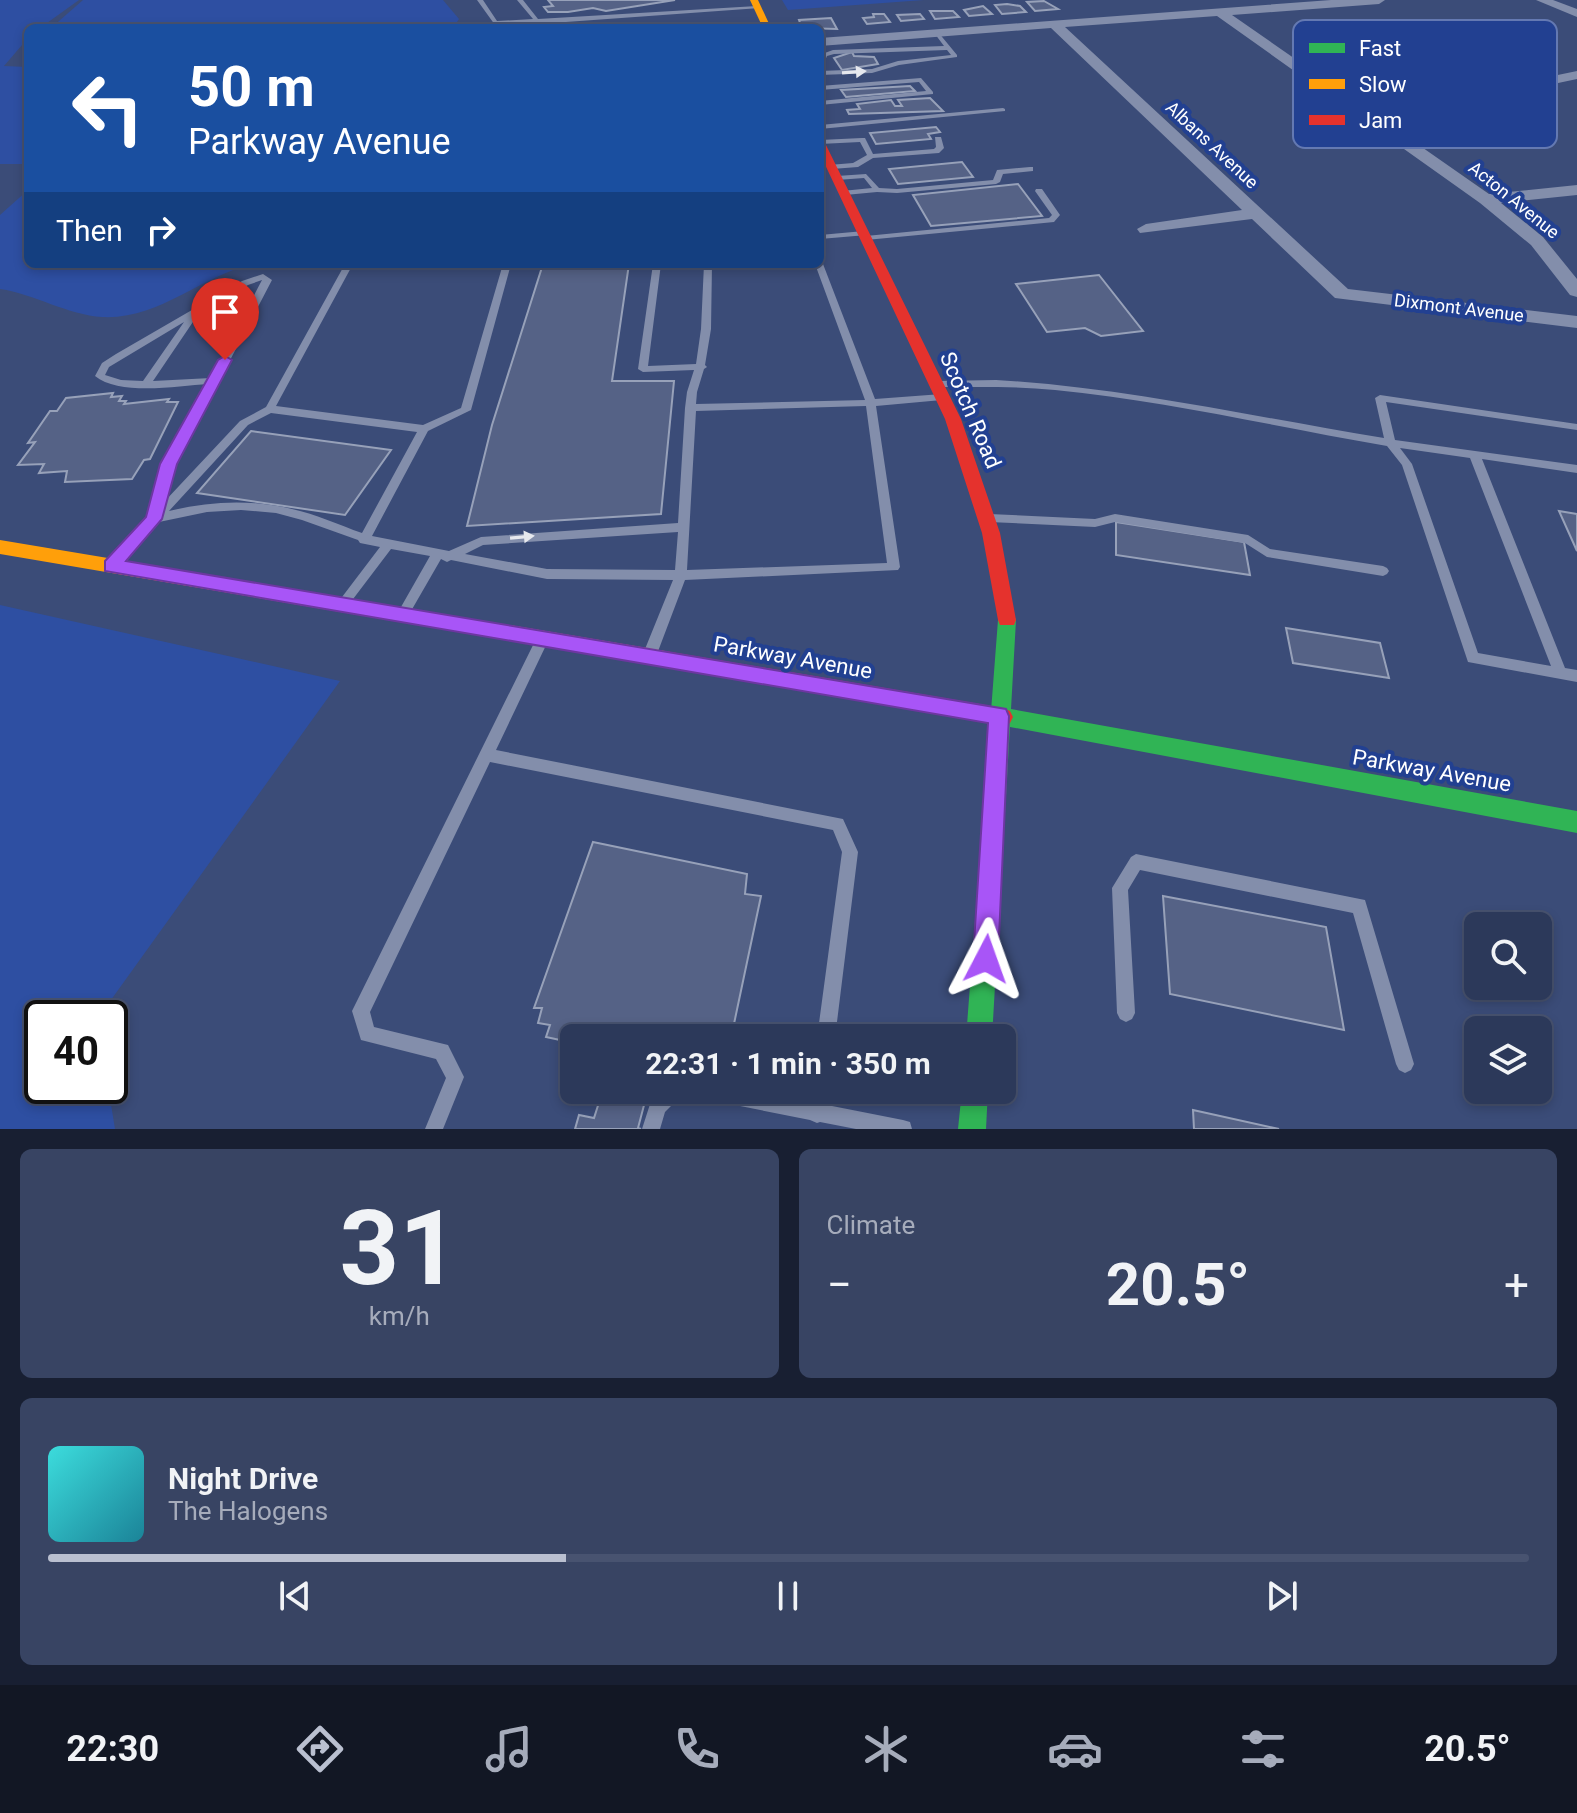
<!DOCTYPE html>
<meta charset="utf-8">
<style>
:root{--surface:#2c395a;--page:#384463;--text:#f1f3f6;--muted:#a6acbb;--line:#485370;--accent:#bac0d0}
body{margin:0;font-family:Roboto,sans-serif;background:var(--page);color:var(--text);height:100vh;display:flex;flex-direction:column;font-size:30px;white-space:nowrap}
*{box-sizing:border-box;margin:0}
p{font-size:26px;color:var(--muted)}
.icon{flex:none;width:44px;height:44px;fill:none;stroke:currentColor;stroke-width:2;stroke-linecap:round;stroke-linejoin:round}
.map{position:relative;height:1129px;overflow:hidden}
.drawer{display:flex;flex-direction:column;gap:20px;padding:20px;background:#181f32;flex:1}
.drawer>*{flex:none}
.guide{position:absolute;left:24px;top:24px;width:800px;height:244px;border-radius:12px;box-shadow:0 4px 12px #0003,0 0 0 2px var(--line);background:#1a4fa0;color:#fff;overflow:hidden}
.buttons{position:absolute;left:1464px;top:912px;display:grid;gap:16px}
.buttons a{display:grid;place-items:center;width:88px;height:88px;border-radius:12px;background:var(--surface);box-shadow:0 4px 12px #0003,0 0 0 2px var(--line);font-size:40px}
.speed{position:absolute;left:24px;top:1000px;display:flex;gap:16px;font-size:40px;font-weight:700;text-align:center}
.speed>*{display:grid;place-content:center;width:104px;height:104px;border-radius:50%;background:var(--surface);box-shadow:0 4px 12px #0003,0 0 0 2px var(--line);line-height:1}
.speed .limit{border:4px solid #111;border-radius:12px;background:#fff;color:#111}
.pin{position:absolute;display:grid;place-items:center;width:68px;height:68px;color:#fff;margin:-82px -34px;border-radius:50% 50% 50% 0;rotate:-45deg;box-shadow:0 0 8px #0007}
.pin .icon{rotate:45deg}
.me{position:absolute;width:88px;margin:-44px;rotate:4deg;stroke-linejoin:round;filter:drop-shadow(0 0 6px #0008)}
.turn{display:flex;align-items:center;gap:28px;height:168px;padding:0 32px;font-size:36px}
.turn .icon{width:104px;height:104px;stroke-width:2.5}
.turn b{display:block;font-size:56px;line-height:68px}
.then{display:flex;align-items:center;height:76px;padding:0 32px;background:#0003;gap:16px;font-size:30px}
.big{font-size:60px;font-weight:700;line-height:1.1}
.drawer .tile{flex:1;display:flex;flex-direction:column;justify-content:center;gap:12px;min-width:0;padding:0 28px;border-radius:12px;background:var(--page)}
.drawer .dial{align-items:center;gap:0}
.dial b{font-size:104px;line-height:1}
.song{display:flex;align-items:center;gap:24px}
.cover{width:96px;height:96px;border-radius:12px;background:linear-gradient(135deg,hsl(180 70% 55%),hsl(190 70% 35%))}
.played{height:8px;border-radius:4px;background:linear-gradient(90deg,var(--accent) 35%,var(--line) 35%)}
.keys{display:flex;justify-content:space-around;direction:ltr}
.heat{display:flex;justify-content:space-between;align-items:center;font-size:44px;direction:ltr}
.drawer .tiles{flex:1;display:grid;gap:20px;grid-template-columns:1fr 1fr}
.tile:last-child{grid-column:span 2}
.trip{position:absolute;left:560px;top:1024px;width:456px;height:80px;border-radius:12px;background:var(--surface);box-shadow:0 4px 12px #0003,0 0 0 2px var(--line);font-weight:700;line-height:80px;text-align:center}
.tabs{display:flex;height:128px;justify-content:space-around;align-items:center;background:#121724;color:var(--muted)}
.tabs .icon{width:56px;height:56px}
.tabs .on{color:var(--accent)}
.tabs b{font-size:36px;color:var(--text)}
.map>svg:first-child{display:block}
.green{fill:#2e4fa2}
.building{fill:#556286;stroke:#97a1b9;stroke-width:2}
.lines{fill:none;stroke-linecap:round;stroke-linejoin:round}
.lane{fill:#838eab;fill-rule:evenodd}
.street{fill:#838eab;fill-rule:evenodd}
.fast{fill:#30b455;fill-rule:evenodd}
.slow{fill:#ff9f0a;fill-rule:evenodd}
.jam{fill:#e5322d;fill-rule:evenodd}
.oneway{fill:#e6e8ee}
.route{fill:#a855f7;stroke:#6d37a1;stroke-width:2}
.labels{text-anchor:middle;stroke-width:8;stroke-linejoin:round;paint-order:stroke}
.far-street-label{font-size:18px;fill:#fff;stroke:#224091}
.street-label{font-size:22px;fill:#fff;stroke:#224091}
.key{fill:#224091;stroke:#6479b2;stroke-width:2}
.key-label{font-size:22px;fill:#fff}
</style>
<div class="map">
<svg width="1577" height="1129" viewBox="0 0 1577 1129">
<rect width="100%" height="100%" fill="#3b4c78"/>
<g class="green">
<path d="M0 0H79L40 28H28V38L4 66 28 67V164H0Z"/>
<path d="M83 0H443L459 19 453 28H51Z"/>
<path d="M782 0H924L788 10Z"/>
<path d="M28 190V264H253C200 276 159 320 102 317 68 315 34 294 0 289V215Z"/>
<path d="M0 605 340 681 98 1018H42V1086H108L115 1129H0Z"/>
</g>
<g class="building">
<path d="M548 0H675L606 11 593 8 568 12H548L544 7 553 6Z"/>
<path d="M1044 1 1058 9 1035 11 1027 2Z"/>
<path d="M1007 4 1020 6 1026 12 1002 14 995 5Z"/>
<path d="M983 6 992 14 969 16 964 10Z"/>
<path d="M930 11H953L959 17 935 19Z"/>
<path d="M873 14H884L890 22 867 24 863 18 874 17Z"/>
<path d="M920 14 924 19 901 21 897 15Z"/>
<path d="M831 18 837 29 802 28 799 20Z"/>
<path d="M852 52 854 56 874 57 878 64 842 70 834 58Z"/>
<path d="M910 86 915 91 846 97 841 90Z"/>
<path d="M930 98 943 111 849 114 847 110 860 109 857 104 891 100 895 106H902L898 100Z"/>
<path d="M936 127 940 132 928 134 931 139 876 144 870 133Z"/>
<path d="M962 162 973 177 898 184 889 169Z"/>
<path d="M1018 184 1042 216 931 226 913 195Z"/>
<path d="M543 264H629L612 381H674L661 514 467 526 492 425Z"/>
<path d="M1099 275 1143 331 1101 336 1085 328 1047 332 1016 284Z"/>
<path d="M113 393 111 397 122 396 119 401H126L124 404 169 399 167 402H178L150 459 144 460 132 479 65 482 67 471 39 473 44 464 18 465 35 442 28 443 50 411H57L66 398Z"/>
<path d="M251 431 391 450 345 515 197 493Z"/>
<path d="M1559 511 1577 514V551Z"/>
<path d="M1116 522 1244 542 1250 575 1116 555Z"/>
<path d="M1286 628 1380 643 1389 678 1293 663Z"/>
<path d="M593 842 747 874 745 894 761 896 731 1038H574V1043L546 1037 550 1025 538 1023 542 1008H534Z"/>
<path d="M1163 896 1326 927 1344 1030 1170 994Z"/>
<path d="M603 1090H648L638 1128 641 1129H575L579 1115 594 1118Z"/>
<path d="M1193 1110 1279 1129H1194Z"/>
</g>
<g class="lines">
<g class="lane">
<path d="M477 0H483L497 21 533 19 517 0H523L538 19 757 6 760 8 538 24 495 25Z"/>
<path d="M766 22 764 25 694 28 697 26Z"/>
<path d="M938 32 957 55V57L899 65 872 73 820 75V71L872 69 898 61 951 55 947 50 834 54 827 56 823 65 820 67 822 54 833 50 944 46 935 34Z"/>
<path d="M921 78 933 92V94L820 105V101L926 91 919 82 820 90V86Z"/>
<path d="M1003 108 1005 109V111L820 129V125Z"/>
<path d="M935 137H941L944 148 939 153 873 158 858 167 832 169H829V165L853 163 867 155 860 142 820 144V140L862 138H865L873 154 934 149 936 147Z"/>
<path d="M1030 167H1033V171L1003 174 1000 182 996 184 897 193 877 192 845 195 841 193 842 191 872 188 864 178 837 180 833 178 837 176 866 174 879 188 897 189 993 180 997 170Z"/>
<path d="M1036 189H1042L1060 215 1054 222 866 240 862 238 866 236 1049 218 1052 215 1035 191Z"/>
<path d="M864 231H867V235L820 239V235Z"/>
<path d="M820 262 823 264 875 399 942 394 947 397 942 400 876 406 900 567 898 570 685 580 657 654 655 658 650 659 645 658 643 654 673 580 547 579 451 560 447 562 441 559 407 618H399L397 614 430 556 391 549 347 607H339L337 604 339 601 380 547 360 543 358 540 302 520 276 513 241 510 207 512 159 522 117 567H109L107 564 148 519 163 464 174 448 208 384C178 386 119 396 95 376L102 363 116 354 242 281 263 274 272 280 183 450 173 465 164 502 240 421 266 407 345 264H353L276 406 423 425 461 408 503 264H511L471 410 428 431 372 536 449 551 481 537 678 523 685 408 687 392 694 370 643 372 638 369 653 264H661L648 366 696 364 701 329 704 264H712L711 329 705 365 707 367 704 369 697 392 696 404 865 400 815 264H820ZM262 280 211 378 153 381 199 313 248 285ZM184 322 143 381 121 380 105 375 109 367ZM866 406 887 563 687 570 696 411ZM271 413 417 432 362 533C339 525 316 514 292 509 251 499 210 501 169 511L248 425ZM678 532 675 570 547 569 465 554 483 545Z"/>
<path d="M996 380C1128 388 1254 417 1384 438L1375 398 1380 395 1577 424V430L1386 402 1395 440 1577 465V473L1482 459 1565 668 1577 670V682L1468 662 1402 465 1387 446C1276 427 1167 401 1055 390 1016 386 978 387 939 387L934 384 939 381ZM1400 448 1470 458 1551 666 1478 653 1412 464Z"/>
<path d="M989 514 1095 519 1115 514 1248 535 1270 549 1383 566 1387 568 1389 571 1387 574 1383 576 1267 557 1245 543 1115 522 1095 527 989 522 983 518Z"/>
<path d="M543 634 548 635 549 639 496 750 843 819 858 852 835 1038H817L842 852 833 830 490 762 370 1012 374 1027 448 1045 464 1077 443 1129H425L446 1078 436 1059 361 1040 352 1011 538 635Z"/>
<path d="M1136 854 1365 900 1414 1064 1411 1070 1405 1073 1399 1070 1396 1064 1353 913 1140 870 1128 890 1135 1013 1132 1019 1126 1022 1120 1019 1117 1013 1112 888 1131 857Z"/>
<path d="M662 1090H684L681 1096 665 1112 660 1129H642L651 1101Z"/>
<path d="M696 1090H751L810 1101 811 1090H829L827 1105 903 1120 910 1122 912 1129H856L820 1122 817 1123 810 1120 705 1099 699 1096Z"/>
</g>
<g class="street">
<path d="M1331 0H1385L1379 4 1232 15 1373 113 1577 71V79L1383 120 1489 194 1577 185V195L1501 203 1543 237 1577 279V297L1570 295 1531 245 1480 203 1217 16 1065 27 1348 289 1577 316V328L1335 298 1252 219 1140 233 1137 229 1146 224 1242 210 1051 28 820 46V38Z"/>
<path d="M1536 0H1553L1577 9V17Z"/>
</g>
<g class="fast">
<path d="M1007 612 1014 615 1016 620 1011 709 1577 811V833L1010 727 992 1038H966L998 620 1000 615Z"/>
<path d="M962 1090H988L986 1129H958Z"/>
</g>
<g class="slow">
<path d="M750 0H758L771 28H763Z"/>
<path d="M0 540 665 651 672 653 675 659 672 665 665 667 0 554Z"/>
</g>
<g class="jam">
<path d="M820 140 825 143 961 419 1000 533 1016 620 1014 625H1000L998 620 982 533 945 419 820 154Z"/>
<path d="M665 651 1003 708 1010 711 1013 717 1010 723 1003 726 665 667 658 665 655 659 658 653Z"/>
</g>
</g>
<defs><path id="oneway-solid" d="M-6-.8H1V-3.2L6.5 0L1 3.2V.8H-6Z" transform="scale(2)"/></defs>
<g class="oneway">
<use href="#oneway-solid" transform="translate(854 72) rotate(-4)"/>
<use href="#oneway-solid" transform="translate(522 537) rotate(-5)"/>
</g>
<path class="route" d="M225 356 232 360 177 464 162 519 126 561 1006 709 1009 716 998 959 994 968 986 971 977 968 973 959 988 723 105 571V561L146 517 160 464 218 360Z"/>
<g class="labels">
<g class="far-street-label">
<text transform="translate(1212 145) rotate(43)" y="6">Albans Avenue</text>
<text transform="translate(1514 200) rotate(39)" y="6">Acton Avenue</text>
<text transform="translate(1459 308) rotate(7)" y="6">Dixmont Avenue</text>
</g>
<g class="street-label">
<text transform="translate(971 410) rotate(67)" y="8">Scotch Road</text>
<text transform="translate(793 657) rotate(10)" y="8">Parkway Avenue</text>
<text transform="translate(1432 770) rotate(10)" y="8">Parkway Avenue</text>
</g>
</g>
<rect x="1293" y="20" width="264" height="128" rx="12" class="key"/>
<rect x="1309" y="43" width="36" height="10" fill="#30b455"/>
<rect x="1309" y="79" width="36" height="10" fill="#ff9f0a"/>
<rect x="1309" y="115" width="36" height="10" fill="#e5322d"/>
<g class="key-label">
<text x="1359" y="56">Fast</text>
<text x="1359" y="92">Slow</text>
<text x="1359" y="128">Jam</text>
</g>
</svg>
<div class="buttons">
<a><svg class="icon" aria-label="search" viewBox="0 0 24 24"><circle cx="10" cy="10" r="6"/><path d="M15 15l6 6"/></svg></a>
<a><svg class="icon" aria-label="layers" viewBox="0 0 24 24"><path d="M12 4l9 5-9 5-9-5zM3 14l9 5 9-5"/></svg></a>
</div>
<div class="speed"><div class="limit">40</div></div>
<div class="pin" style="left:225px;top:360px;background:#d93025"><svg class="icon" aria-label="arrive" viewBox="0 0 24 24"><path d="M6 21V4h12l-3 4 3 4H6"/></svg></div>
<svg class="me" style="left:986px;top:959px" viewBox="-20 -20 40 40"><path d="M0-17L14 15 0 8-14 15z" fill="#a855f7" stroke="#fff" stroke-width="4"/></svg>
<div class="trip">22:31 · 1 min · 350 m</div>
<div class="guide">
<div class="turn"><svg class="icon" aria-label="left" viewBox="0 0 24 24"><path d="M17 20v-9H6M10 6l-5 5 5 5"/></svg><div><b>50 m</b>Parkway Avenue</div></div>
<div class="then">Then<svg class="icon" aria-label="right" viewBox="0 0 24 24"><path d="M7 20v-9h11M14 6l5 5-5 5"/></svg></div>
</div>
</div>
<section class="drawer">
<div class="tiles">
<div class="tile dial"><b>31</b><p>km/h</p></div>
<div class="tile"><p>Climate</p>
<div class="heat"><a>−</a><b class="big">20.5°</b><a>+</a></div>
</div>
<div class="tile">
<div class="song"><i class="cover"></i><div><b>Night Drive</b><p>The Halogens</p></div></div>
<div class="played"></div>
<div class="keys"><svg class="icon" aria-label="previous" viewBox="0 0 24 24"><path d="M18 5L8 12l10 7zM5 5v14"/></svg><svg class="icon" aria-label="pause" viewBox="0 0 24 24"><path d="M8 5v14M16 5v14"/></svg><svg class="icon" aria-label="next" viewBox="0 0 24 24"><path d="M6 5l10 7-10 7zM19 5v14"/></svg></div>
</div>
</div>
</section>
<nav class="tabs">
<b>22:30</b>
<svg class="icon on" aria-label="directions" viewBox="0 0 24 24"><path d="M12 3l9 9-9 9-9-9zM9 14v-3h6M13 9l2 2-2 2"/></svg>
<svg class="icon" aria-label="music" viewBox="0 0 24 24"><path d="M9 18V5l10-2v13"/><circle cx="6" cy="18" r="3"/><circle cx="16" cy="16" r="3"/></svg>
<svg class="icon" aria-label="phone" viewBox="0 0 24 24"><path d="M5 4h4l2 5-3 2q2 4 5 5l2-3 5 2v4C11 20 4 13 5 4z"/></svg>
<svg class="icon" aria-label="climate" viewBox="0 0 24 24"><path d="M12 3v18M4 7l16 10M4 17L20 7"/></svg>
<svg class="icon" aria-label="car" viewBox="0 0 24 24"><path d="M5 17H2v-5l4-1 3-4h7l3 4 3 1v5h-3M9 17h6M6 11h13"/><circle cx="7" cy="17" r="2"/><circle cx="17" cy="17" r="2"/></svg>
<svg class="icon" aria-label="filters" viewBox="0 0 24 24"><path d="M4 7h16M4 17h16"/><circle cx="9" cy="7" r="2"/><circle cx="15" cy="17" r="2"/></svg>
<b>20.5°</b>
</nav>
